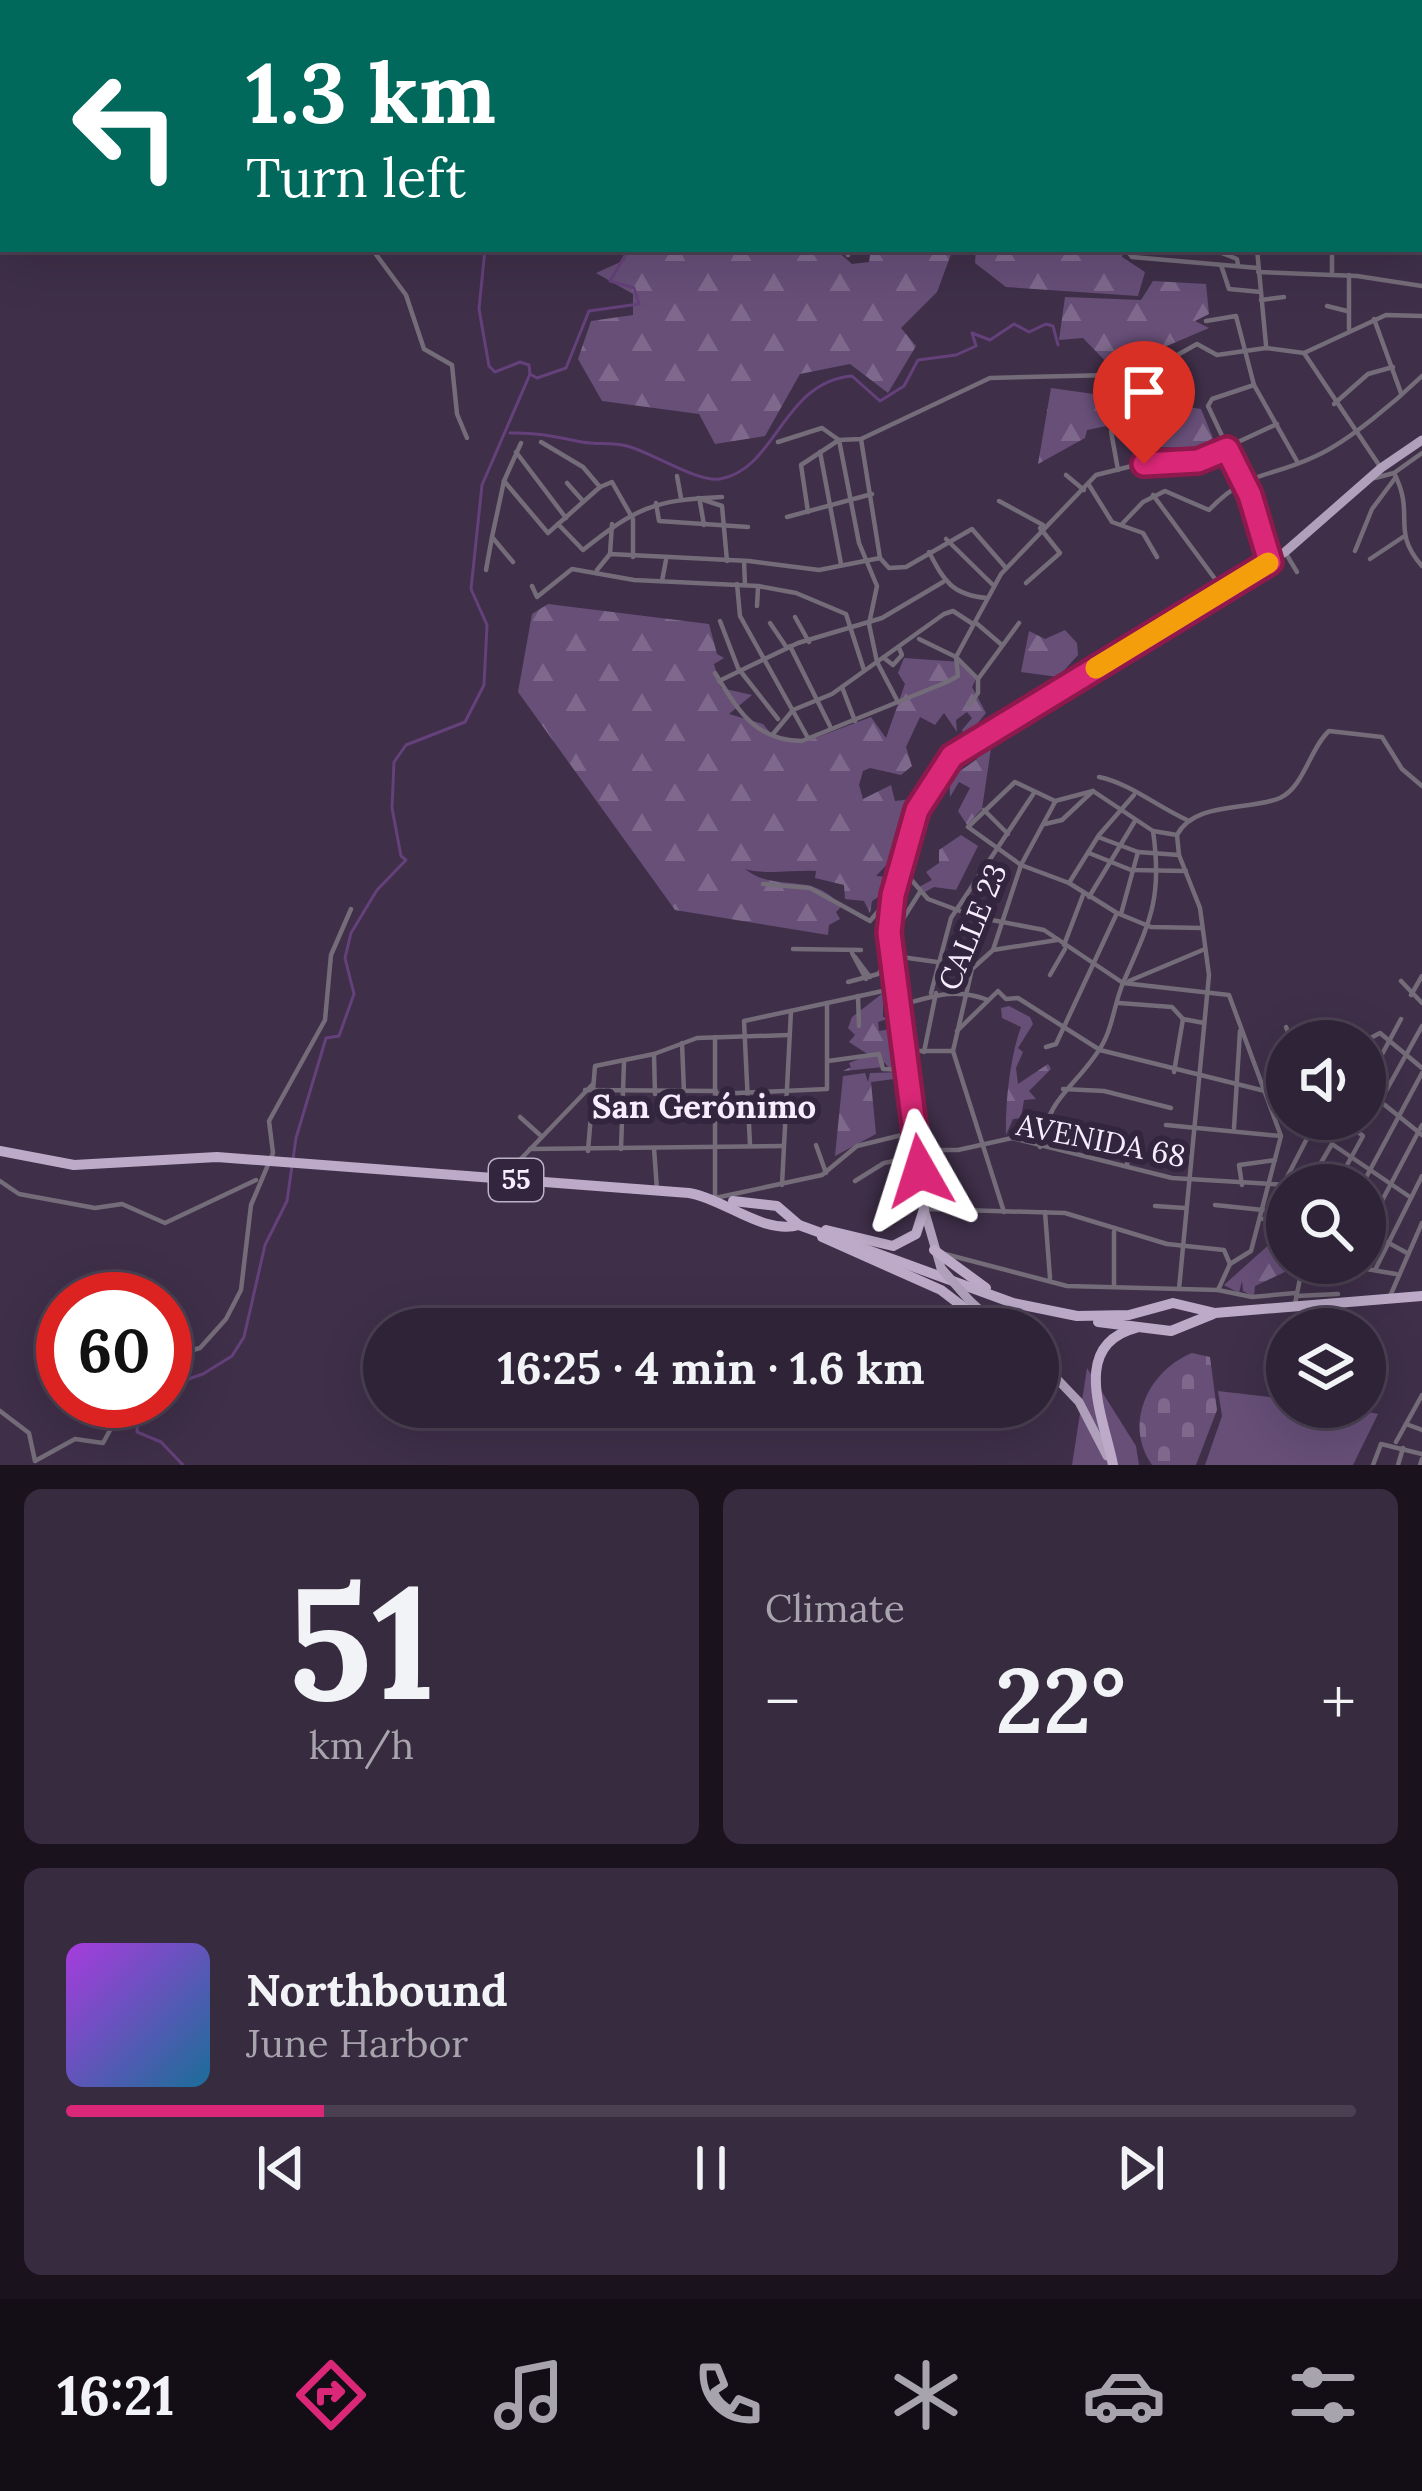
<!DOCTYPE html>
<meta charset="utf-8">
<style>
:root{--surface:#2f2337;--page:#372b3f;--text:#f1f3f6;--muted:#a7a4ad;--line:#4a4052;--accent:#db2777}
body{margin:0;font-family:Lora,serif;background:var(--page);color:var(--text);height:100vh;display:flex;flex-direction:column;font-size:45px;white-space:nowrap}
*{box-sizing:border-box;margin:0}
p{font-size:39px;color:var(--muted)}
.icon{flex:none;width:66px;height:66px;fill:none;stroke:currentColor;stroke-width:2;stroke-linecap:round;stroke-linejoin:round}
.map{position:relative;height:1465px;overflow:hidden}
.panel{display:flex;flex-direction:column;gap:24px;padding:24px;background:#1a131e;flex:1}
.panel>*{flex:none}
.banner{position:absolute;left:0px;top:0px;width:1422px;height:252px;box-shadow:0 12px 48px #0002,0 0 0 3px var(--line);background:#00695c;color:#fff;overflow:hidden}
.buttons{position:absolute;left:1266px;top:1020px;display:grid;gap:24px}
.buttons a{display:grid;place-items:center;width:120px;height:120px;border-radius:50%;background:var(--surface);box-shadow:0 12px 48px #0002,0 0 0 3px var(--line);font-size:60px}
.speed{position:absolute;left:36px;top:1272px;display:flex;gap:24px;font-size:60px;font-weight:700;text-align:center}
.speed>*{display:grid;place-content:center;width:156px;height:156px;border-radius:50%;background:var(--surface);box-shadow:0 12px 48px #0002,0 0 0 3px var(--line);line-height:1}
.speed .limit{border:18px solid #d22;background:#fff;color:#111}
.pin{position:absolute;display:grid;place-items:center;width:102px;height:102px;color:#fff;margin:-123px -51px;border-radius:50% 50% 50% 0;rotate:-45deg;box-shadow:0 0 12px #0007}
.pin .icon{rotate:45deg}
.me{position:absolute;width:132px;margin:-66px;rotate:354deg;stroke-linejoin:round;filter:drop-shadow(0 0 9px #0008)}
.turn{display:flex;align-items:center;gap:42px;height:252px;padding:0 48px;font-size:54px}
.turn .icon{width:156px;height:156px;stroke-width:2.5}
.turn b{display:block;font-size:84px;line-height:102px}
.big{font-size:90px;font-weight:700;line-height:1.1}
.panel .widget{flex:1;display:flex;flex-direction:column;justify-content:center;gap:18px;min-width:0;padding:0 42px;border-radius:18px;background:var(--page)}
.panel .dial{align-items:center;gap:0}
.dial b{font-size:156px;line-height:1}
.song{display:flex;align-items:center;gap:36px}
.cover{width:144px;height:144px;border-radius:18px;background:linear-gradient(135deg,hsl(280 70% 55%),hsl(200 70% 35%))}
.played{height:12px;border-radius:6px;background:linear-gradient(90deg,var(--accent) 20%,var(--line) 20%)}
.keys{display:flex;justify-content:space-around;direction:ltr}
.heat{display:flex;justify-content:space-between;align-items:center;font-size:66px;direction:ltr}
.panel .tiles{flex:1;display:grid;gap:24px;grid-template-columns:1fr 1fr}
.widget:last-child{grid-column:span 2}
.trip{position:absolute;left:363px;top:1308px;width:696px;height:120px;border-radius:60px;background:var(--surface);box-shadow:0 12px 48px #0002,0 0 0 3px var(--line);font-weight:700;line-height:120px;text-align:center}
.tab-bar{display:flex;height:192px;justify-content:space-around;align-items:center;background:#130e16;color:var(--muted)}
.tab-bar .icon{width:84px;height:84px}
.tab-bar .selected{color:var(--accent)}
.tab-bar b{font-size:54px;color:var(--text)}
.map>svg:first-child{display:block}
.green{fill:#674f78}
.forest{fill:url(#forest-firs)}
.cemetery{fill:url(#cemetery-stones)}
.lines{fill:none;stroke-linecap:round;stroke-linejoin:round}
.stream{stroke:#64417a;stroke-width:3}
.minor{stroke:#746c79;stroke-width:4.5}
.primary{stroke:#b0a0bb;stroke-width:9}
.trunk{stroke:#bcaac8;stroke-width:10}
.primary-bridge{stroke:#b0a0bb;stroke-width:9}
.route-casing{stroke:#8e194d;stroke-width:30}
.route{stroke:#db2777;stroke-width:21}
.slow{stroke:#f59e0b;stroke-width:21}
.labels{text-anchor:middle;stroke-width:12;stroke-linejoin:round;paint-order:stroke}
.shield{fill:#34253f;stroke:#bcb1c5;stroke-width:3}
.shield-label{font-size:27px;font-weight:bold;fill:#f7edfe}
.street-label{font-size:30px;fill:#f7edfe;stroke:#34253f}
.neighbourhood-label{font-size:33px;font-weight:bold;fill:#f7edfe;stroke:#34253f}
</style>
<div class="map">
<svg width="1422" height="1465" viewBox="0 0 1422 1465">
<defs>
<pattern id="forest-firs" width="22" height="20" patternUnits="userSpaceOnUse" patternTransform="scale(3)"><rect width="22" height="20" fill="#674f78"/><path d="M5 1l3.5 6h-7zM16 11l3.5 6h-7z" fill="#7e698c"/></pattern>
<pattern id="cemetery-stones" width="16" height="16" patternUnits="userSpaceOnUse" patternTransform="scale(3)"><rect width="16" height="16" fill="#674f78"/><path d="M2 7V4a2 2 0 0 1 4 0v3zM10 15v-3a2 2 0 0 1 4 0v3z" fill="#7e698c"/></pattern>
</defs>
<rect width="100%" height="100%" fill="#3f2f49"/>
<g class="green">
<path d="M1087 1368 1136 1446 1139 1465H1072Z"/>
<path d="M1218 1391 1287 1399V1407H1345L1378 1414 1353 1465H1205L1222 1416Z"/>
</g>
<g class="forest">
<path d="M623 249H835L852 264 869 262 871 249H953L937 292 901 328 916 346 888 393 850 364 800 374 765 436 715 444 699 414 602 401 578 359 591 321 633 315V294L596 273 625 260Z"/>
<path d="M976 249H1123L1122 257 1145 272 1138 296 1006 287 975 263Z"/>
<path d="M1153 281 1206 284 1209 314 1195 321 1209 328 1113 369 1083 338 1059 340 1065 297 1141 300Z"/>
<path d="M1051 388 1201 409 1213 438 1199 448 1152 447 1126 422 1087 430 1085 438 1038 464Z"/>
<path d="M548 604 709 624 717 654 724 658 714 664 721 688 752 695 729 714 763 724 773 736 802 743 871 717 886 738 905 684 898 673 904 658 961 662 976 679 972 687 986 713 965 739 962 730 972 718 967 712 956 720 957 732 944 713 935 725 920 717 906 747 912 766 901 775 870 768 863 771 859 785 863 799 891 785 895 801 920 798 899 852 876 876 889 877 900 853 894 887 872 901 870 913 864 901 845 899 844 885 815 878 816 871C791 870 766 875 745 869 776 894 814 870 841 907L836 912 840 919 829 925 828 935 675 910 518 692 532 614Z"/>
<path d="M1065 630 1077 643 1078 655 1058 677 1021 672 1029 631 1045 639Z"/>
<path d="M994 728 982 809 967 825 958 811 970 788 959 782 950 797 949 768 966 751 970 756 960 771 977 759 972 748H963Z"/>
<path d="M961 835 978 846 956 890 934 887 925 892 919 887 932 880 926 872 939 863V850Z"/>
<path d="M883 993V1017L890 1018 878 1022 879 1031 897 1028 899 1036 889 1039 898 1043 901 1067 889 1068 884 1062V1067L843 1071 851 1067 849 1063 869 1055 849 1042 855 1035 848 1028 852 1017Z"/>
<path d="M1009 1006 1030 1017 1033 1024 1018 1048 1023 1052 1016 1068 1018 1084 1048 1064 1051 1069 1029 1091 1036 1099 1024 1100 1021 1118 1013 1119 1006 1135C1005 1104 1010 1057 1021 1027L1002 1018 1001 1008Z"/>
<path d="M902 1072 894 1079 871 1082 876 1134 835 1156 843 1076 865 1073 868 1082 870 1073Z"/>
<path d="M1287 1237 1291 1269 1255 1286 1254 1297 1243 1291 1242 1281 1239 1293 1224 1285 1273 1241Z"/>
</g>
<path class="cemetery" d="M1192 1353 1210 1357 1217 1410 1196 1465H1152C1123 1424 1148 1371 1192 1353Z"/>
<g class="lines">
<g class="stream">
<path d="M351 0 359 3"/>
<path d="M634 0 635 3"/>
<path d="M530 374 537 378 566 368 589 311 639 304 634 288 610 281 629 249"/>
<path d="M510 433C536 432 557 437 582 442 597 445 611 442 627 446 653 453 699 483 720 479 777 469 782 382 852 376L880 401 904 386 918 360 956 355 976 346 972 333 990 340 1014 324 1029 332 1046 324 1053 326 1058 345"/>
<path d="M165 1387 203 1374 232 1356 244 1337 265 1245 287 1201 296 1138 326 1038 339 1036 354 994 345 958 351 933 377 890 406 860 401 856 392 808 394 762 406 745 465 722 484 685 487 625 471 589 482 485 530 374 529 365 520 362 495 372 489 366 479 309 485 249"/>
<path d="M150 1401 138 1412 137 1432 161 1442 183 1465"/>
</g>
<g class="minor">
<path d="M365 0 369 3"/>
<path d="M550 0 556 3"/>
<path d="M869 0V3"/>
<path d="M1082 0V3"/>
<path d="M565 3 566 0"/>
<path d="M573 3 574 0"/>
<path d="M983 3 985 0"/>
<path d="M1047 3 1048 0"/>
<path d="M1360 3 1362 0"/>
<path d="M1407 3 1409 0"/>
<path d="M1419 9 1422 7"/>
<path d="M0 33H3"/>
<path d="M1419 52 1422 50"/>
<path d="M1419 56 1422 59"/>
<path d="M1419 143 1422 130"/>
<path d="M1419 177 1422 178"/>
<path d="M1419 212 1422 210"/>
<path d="M372 249 406 295 424 349 452 365 457 414 467 438"/>
<path d="M1126 249 1132 257 1258 268"/>
<path d="M1212 249 1237 259 1238 265"/>
<path d="M1257 249 1266 345"/>
<path d="M1332 249V275"/>
<path d="M1388 250 1390 249"/>
<path d="M848 255 850 249"/>
<path d="M1221 265 1229 289 1261 292"/>
<path d="M1258 272 1357 276 1422 286"/>
<path d="M1349 275V329"/>
<path d="M1261 300 1284 297"/>
<path d="M1327 306 1347 311"/>
<path d="M1374 319 1401 393"/>
<path d="M1206 321 1236 316 1254 385 1298 463"/>
<path d="M1304 353 1381 468"/>
<path d="M1254 385 1212 399 1208 406 1250 495 1271 562"/>
<path d="M1334 404 1368 374 1393 367"/>
<path d="M1111 431 1118 470"/>
<path d="M861 439 880 558 889 568 906 567 972 529 1006 568"/>
<path d="M541 442 583 467 600 487"/>
<path d="M778 442 822 428 839 440 861 439 990 378 1111 375 1172 358 1197 344 1217 355 1266 348 1304 353 1386 315 1422 316"/>
<path d="M516 452 566 518"/>
<path d="M820 452 841 564"/>
<path d="M1394 473C1416 515 1390 530 1422 566"/>
<path d="M1066 475 1084 490"/>
<path d="M677 476 681 498"/>
<path d="M1375 478 1394 473 1422 453"/>
<path d="M504 481 548 533 600 487 612 482 633 519V557"/>
<path d="M567 483 583 501"/>
<path d="M1089 485 1112 522 1143 533 1157 557"/>
<path d="M1153 495 1221 587"/>
<path d="M698 498 722 506 727 561"/>
<path d="M999 501 1043 525"/>
<path d="M700 502 704 525"/>
<path d="M656 503 659 521 748 527"/>
<path d="M808 512 801 465 839 440 859 543 877 586 869 624 877 662 898 702"/>
<path d="M787 517 872 494"/>
<path d="M558 524 583 550C636 508 653 500 722 497"/>
<path d="M1122 524 1143 502 1165 491 1209 510C1249 469 1268 479 1316 456 1349 441 1396 401 1422 376"/>
<path d="M946 539 993 585"/>
<path d="M1355 551 1372 509 1396 477"/>
<path d="M929 552C944 581 952 595 987 598"/>
<path d="M1285 552 1297 572"/>
<path d="M610 554 612 524"/>
<path d="M1370 559 1403 537"/>
<path d="M744 561 745 585"/>
<path d="M513 562 492 537 504 481 521 443"/>
<path d="M486 570 492 537"/>
<path d="M597 570 610 554 749 561 819 570 880 558"/>
<path d="M662 581 666 560"/>
<path d="M1026 583 1060 553 1040 528"/>
<path d="M737 584 740 616 808 738"/>
<path d="M532 586 537 597 572 569 634 580 758 586 796 593 846 614 864 670"/>
<path d="M757 606 758 588"/>
<path d="M795 617 809 642"/>
<path d="M720 621 738 668 778 719"/>
<path d="M975 622 1002 645"/>
<path d="M770 623 787 648"/>
<path d="M919 639 956 657 978 679V693L969 705"/>
<path d="M790 646 830 726"/>
<path d="M884 658 893 665 902 655 899 648"/>
<path d="M715 673C737 708 754 741 802 741L947 682 958 676 956 657 1001 574 1096 475 1144 463 1197 461 1277 424"/>
<path d="M978 679 1019 623"/>
<path d="M719 681 798 643 882 618 943 582"/>
<path d="M842 687 855 721"/>
<path d="M773 734 793 710 832 694 944 614 953 611 973 624"/>
<path d="M1099 777C1129 783 1158 807 1187 820"/>
<path d="M984 810 1008 834"/>
<path d="M1045 824 1062 820 1093 791"/>
<path d="M1177 835 1153 831 1093 791 1055 801 1015 782 968 827 1021 865 1069 883 1117 913 1151 927 1202 928"/>
<path d="M1098 837 1138 852 1179 855"/>
<path d="M1089 853 1131 870 1186 871"/>
<path d="M901 868 928 899 976 917 1044 930 1123 983 1229 995 1281 1136 1251 1251 1230 1264 1218 1290"/>
<path d="M1069 883 1099 835 1134 795"/>
<path d="M763 884 810 888 870 921 891 896"/>
<path d="M1089 897 1135 821"/>
<path d="M1121 914 1138 852"/>
<path d="M1064 945 1083 895"/>
<path d="M793 949 861 950"/>
<path d="M993 950 1057 940"/>
<path d="M852 953 866 979"/>
<path d="M855 957 870 977"/>
<path d="M901 957 937 962"/>
<path d="M938 966 972 969"/>
<path d="M1050 975 1065 949"/>
<path d="M903 981 901 922 920 892"/>
<path d="M1129 981 1205 949"/>
<path d="M1401 981 1422 1003"/>
<path d="M848 982 878 974 888 961"/>
<path d="M931 993 951 918 1034 793"/>
<path d="M1411 995 1422 976"/>
<path d="M858 996 859 1026"/>
<path d="M1119 1003 1172 1007 1183 1019 1204 1023"/>
<path d="M897 1006C932 997 953 987 988 1000"/>
<path d="M1286 1027 1292 1041"/>
<path d="M957 1031 998 991 1006 999 1018 998 1100 1050 1269 1092"/>
<path d="M715 1037V1198L822 1175 857 1146 910 1133"/>
<path d="M1365 1041 1380 1033 1422 1068"/>
<path d="M682 1043 684 1092"/>
<path d="M1046 1047 1056 1044 1117 913"/>
<path d="M905 1051H953"/>
<path d="M924 1052 936 993"/>
<path d="M654 1054 655 1094"/>
<path d="M906 1058 929 1150"/>
<path d="M828 1061 879 1054 883 1069 906 1070"/>
<path d="M1174 1072 1183 1019"/>
<path d="M1365 1086 1401 1019"/>
<path d="M1063 1089 1104 1091 1171 1108"/>
<path d="M1365 1089 1422 1135"/>
<path d="M585 1090 716 1091"/>
<path d="M716 1094 827 1089V1003"/>
<path d="M1381 1100 1422 1026"/>
<path d="M520 1117 540 1135"/>
<path d="M1166 1125 1281 1136"/>
<path d="M1234 1128 1240 1031"/>
<path d="M750 1145 744 1021 892 989"/>
<path d="M816 1145 826 1173"/>
<path d="M1040 1147C1049 1097 1071 1091 1097 1053 1113 1031 1113 1007 1123 983 1149 923 1163 900 1153 831"/>
<path d="M654 1148 657 1190"/>
<path d="M530 1149 782 1146"/>
<path d="M621 1149 624 1062"/>
<path d="M588 1151 595 1066 654 1054 697 1038 789 1035"/>
<path d="M921 1165 929 1150H958L1012 1138 1172 1178 1288 1185"/>
<path d="M1127 1165 1130 1141"/>
<path d="M492 1174 516 1164 593 1084"/>
<path d="M0 1181 19 1194 95 1208 122 1204 165 1223 256 1180"/>
<path d="M855 1181 884 1163 915 1157"/>
<path d="M1284 1183 1317 1119"/>
<path d="M782 1185 791 1011"/>
<path d="M1242 1185 1239 1165 1275 1160"/>
<path d="M1308 1185 1332 1144 1410 1197"/>
<path d="M1336 1185 1363 1136 1347 1123"/>
<path d="M1362 1185 1422 1073"/>
<path d="M1215 1205 1263 1210"/>
<path d="M1155 1206 1185 1208"/>
<path d="M928 1209 1065 1213 1167 1244 1224 1250 1230 1264"/>
<path d="M1004 1212 953 1051 972 969 993 950 1021 865 1055 802"/>
<path d="M1045 1212 1050 1278"/>
<path d="M1263 1219H1287"/>
<path d="M1365 1230 1407 1253"/>
<path d="M1114 1232V1287"/>
<path d="M1365 1233 1422 1125"/>
<path d="M945 1254 1067 1286 1218 1290 1252 1297 1295 1293"/>
<path d="M1331 1263 1396 1274"/>
<path d="M1375 1270 1422 1176"/>
<path d="M1179 1289 1209 975 1200 908 1179 855 1177 835C1195 801 1249 811 1280 798 1304 787 1310 748 1329 731L1382 737 1402 769 1422 786"/>
<path d="M1391 1294 1422 1223"/>
<path d="M1296 1296 1338 1294"/>
<path d="M1295 1304 1303 1263"/>
<path d="M165 1358 200 1348 226 1319 241 1290 251 1205 273 1153 269 1121 325 1020 331 955 351 909"/>
<path d="M0 1411 29 1433 35 1461 75 1439 103 1443 126 1401"/>
<path d="M1406 1424 1422 1430"/>
<path d="M1396 1442 1422 1395"/>
<path d="M1373 1465 1381 1444 1422 1454"/>
<path d="M1398 1465 1403 1448"/>
<path d="M1420 1465 1422 1459"/>
</g>
<g class="primary">
<path d="M941 1268 924 1209 889 944 893 895 922 798 964 745 1285 552 1381 468 1422 440"/>
<path d="M969 1300 1001 1329"/>
<path d="M1038 1359 1079 1402 1107 1456"/>
</g>
<g class="trunk">
<path d="M0 1151 74 1165 217 1157 689 1193C725 1199 763 1235 799 1225L1013 1303 1077 1316 1129 1315 1173 1303 1215 1313 1422 1296"/>
<path d="M733 1201 777 1206 799 1225"/>
<path d="M826 1230 893 1246 916 1234 924 1209"/>
<path d="M822 1237 941 1290 992 1329"/>
<path d="M934 1250 986 1288"/>
<path d="M1098 1322 1171 1331 1213 1314"/>
<path d="M1113 1465C1104 1418 1069 1345 1136 1328"/>
</g>
<path class="primary-bridge" d="M941 1268 969 1300"/>
</g>
<g class="lines">
<defs>
<path id="route" d="M920 1171 889 933 893 895 917 810 952 756 1270 562 1250 495 1227 449 1198 461 1144 464"/>
</defs>
<use href="#route" class="route-casing"/>
<use href="#route" class="route"/>
<path class="slow" d="M1096 668 1268 563"/>
</g>
<g class="labels">
<rect class="shield" x="489" y="1159" width="54" height="42" rx="9"/>
<g class="shield-label">
<text x="516" y="1189">55</text>
</g>
<g class="street-label">
<text transform="translate(973 927) rotate(-68)" y="10">CALLE 23</text>
<text transform="translate(1101 1141) rotate(11)" y="10">AVENIDA 68</text>
</g>
<g class="neighbourhood-label">
<text x="704" y="1118">San Gerónimo</text>
</g>
</g>
</svg>
<div class="buttons">
<a><svg class="icon" aria-label="sound" viewBox="0 0 24 24"><path d="M4 9h4l5-4v14l-5-4H4zM17 9q2 3 0 6"/></svg></a>
<a><svg class="icon" aria-label="search" viewBox="0 0 24 24"><circle cx="10" cy="10" r="6"/><path d="M15 15l6 6"/></svg></a>
<a><svg class="icon" aria-label="layers" viewBox="0 0 24 24"><path d="M12 4l9 5-9 5-9-5zM3 14l9 5 9-5"/></svg></a>
</div>
<div class="speed"><div class="limit">60</div></div>
<div class="pin" style="left:1144px;top:464px;background:#d93025"><svg class="icon" aria-label="arrive" viewBox="0 0 24 24"><path d="M6 21V4h12l-3 4 3 4H6"/></svg></div>
<svg class="me" style="left:920px;top:1171px" viewBox="-20 -20 40 40"><path d="M0-17L14 15 0 8-14 15z" fill="#db2777" stroke="#fff" stroke-width="4"/></svg>
<div class="trip">16:25 · 4 min · 1.6 km</div>
<div class="banner">
<div class="turn"><svg class="icon" aria-label="left" viewBox="0 0 24 24"><path d="M17 20v-9H6M10 6l-5 5 5 5"/></svg><div><b>1.3 km</b>Turn left</div></div>
</div>
</div>
<section class="panel">
<div class="tiles">
<div class="widget dial"><b>51</b><p>km/h</p></div>
<div class="widget"><p>Climate</p>
<div class="heat"><a>−</a><b class="big">22°</b><a>+</a></div>
</div>
<div class="widget">
<div class="song"><i class="cover"></i><div><b>Northbound</b><p>June Harbor</p></div></div>
<div class="played"></div>
<div class="keys"><svg class="icon" aria-label="previous" viewBox="0 0 24 24"><path d="M18 5L8 12l10 7zM5 5v14"/></svg><svg class="icon" aria-label="pause" viewBox="0 0 24 24"><path d="M8 5v14M16 5v14"/></svg><svg class="icon" aria-label="next" viewBox="0 0 24 24"><path d="M6 5l10 7-10 7zM19 5v14"/></svg></div>
</div>
</div>
</section>
<nav class="tab-bar">
<b>16:21</b>
<svg class="icon selected" aria-label="directions" viewBox="0 0 24 24"><path d="M12 3l9 9-9 9-9-9zM9 14v-3h6M13 9l2 2-2 2"/></svg>
<svg class="icon" aria-label="music" viewBox="0 0 24 24"><path d="M9 18V5l10-2v13"/><circle cx="6" cy="18" r="3"/><circle cx="16" cy="16" r="3"/></svg>
<svg class="icon" aria-label="phone" viewBox="0 0 24 24"><path d="M5 4h4l2 5-3 2q2 4 5 5l2-3 5 2v4C11 20 4 13 5 4z"/></svg>
<svg class="icon" aria-label="climate" viewBox="0 0 24 24"><path d="M12 3v18M4 7l16 10M4 17L20 7"/></svg>
<svg class="icon" aria-label="car" viewBox="0 0 24 24"><path d="M5 17H2v-5l4-1 3-4h7l3 4 3 1v5h-3M9 17h6M6 11h13"/><circle cx="7" cy="17" r="2"/><circle cx="17" cy="17" r="2"/></svg>
<svg class="icon" aria-label="filters" viewBox="0 0 24 24"><path d="M4 7h16M4 17h16"/><circle cx="9" cy="7" r="2"/><circle cx="15" cy="17" r="2"/></svg>
</nav>
